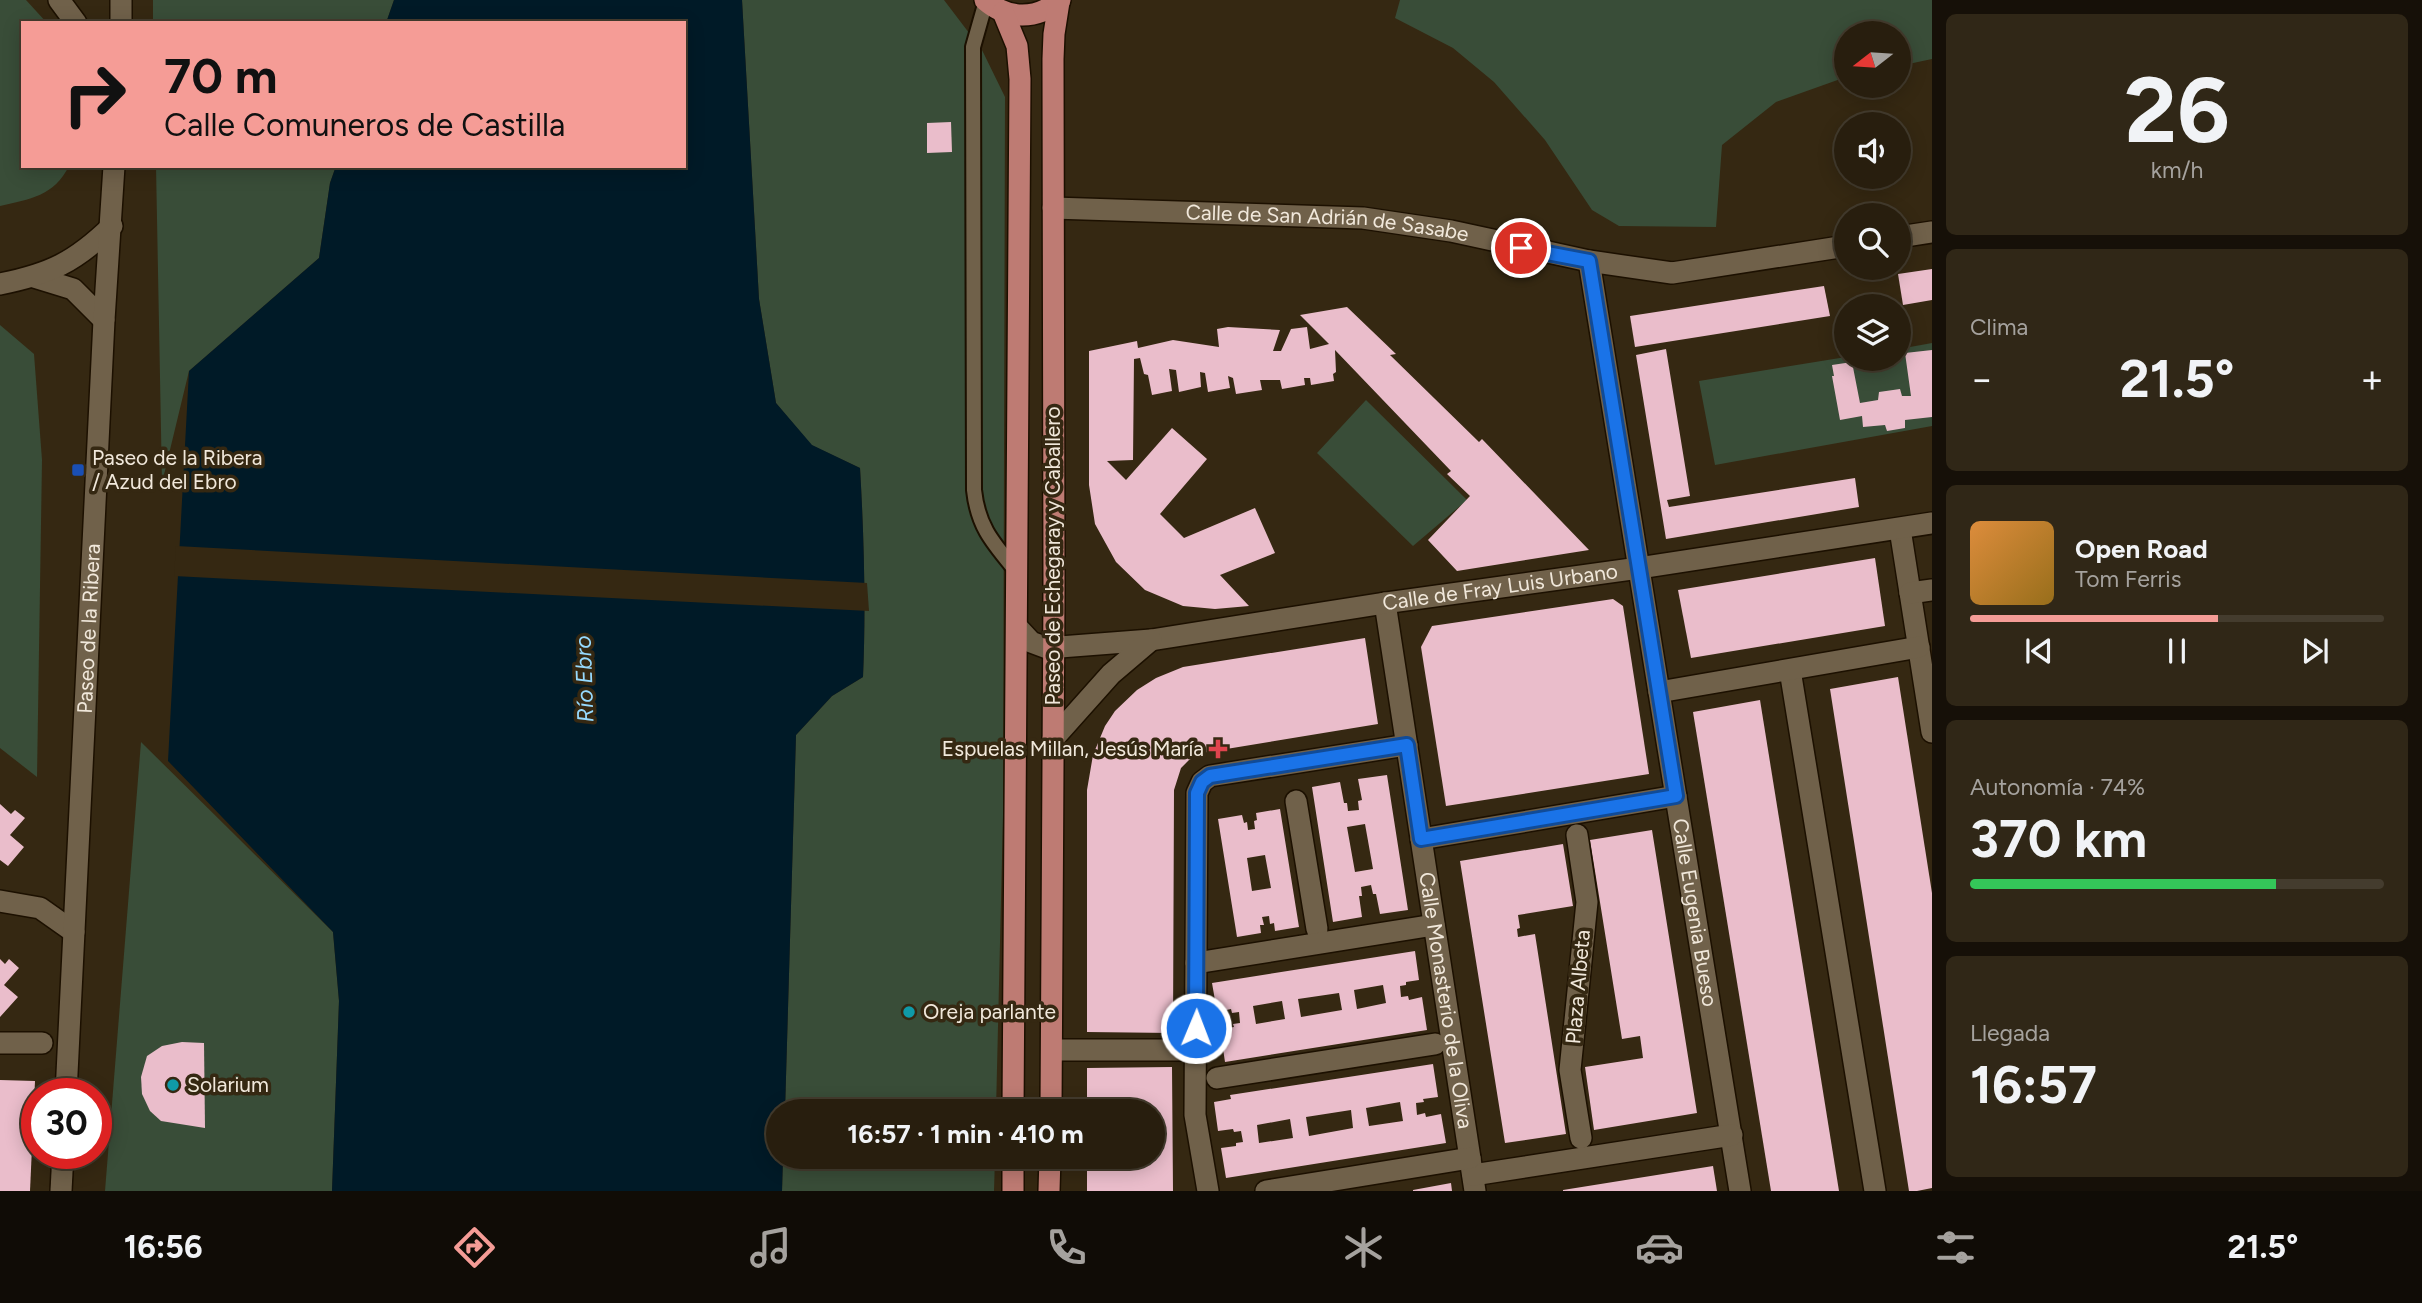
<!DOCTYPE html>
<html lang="es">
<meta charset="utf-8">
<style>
:root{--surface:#281e0e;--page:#302717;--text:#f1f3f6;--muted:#a5a29e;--line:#443c2e;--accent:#f59c96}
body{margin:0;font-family:Figtree,sans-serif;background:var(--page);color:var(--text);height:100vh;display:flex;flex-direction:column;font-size:26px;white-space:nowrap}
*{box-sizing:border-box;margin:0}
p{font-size:23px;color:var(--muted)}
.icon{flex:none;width:38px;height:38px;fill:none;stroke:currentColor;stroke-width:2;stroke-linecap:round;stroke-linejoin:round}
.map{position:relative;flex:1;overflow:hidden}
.side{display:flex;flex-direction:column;gap:14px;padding:14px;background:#161008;width:490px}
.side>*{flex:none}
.guide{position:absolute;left:21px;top:21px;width:665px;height:147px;border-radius:0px;box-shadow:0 4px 18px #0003,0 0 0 2px var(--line);background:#f59c96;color:#111;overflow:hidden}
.needle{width:46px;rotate:253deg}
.tools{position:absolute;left:1834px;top:21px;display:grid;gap:14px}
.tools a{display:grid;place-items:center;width:77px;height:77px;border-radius:50%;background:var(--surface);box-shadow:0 4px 18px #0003,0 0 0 2px var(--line);font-size:35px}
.speed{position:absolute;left:21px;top:1078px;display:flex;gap:14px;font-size:35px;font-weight:700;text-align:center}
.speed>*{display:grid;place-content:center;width:91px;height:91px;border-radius:50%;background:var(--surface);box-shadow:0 4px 18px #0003,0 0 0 2px var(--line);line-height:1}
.speed .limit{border:10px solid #d22;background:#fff;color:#111}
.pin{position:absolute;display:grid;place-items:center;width:60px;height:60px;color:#fff;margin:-30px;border:4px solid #fff;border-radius:50%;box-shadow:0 2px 7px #0007}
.me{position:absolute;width:77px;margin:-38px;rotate:1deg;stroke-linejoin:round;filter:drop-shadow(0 0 5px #0008)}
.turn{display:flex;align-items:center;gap:24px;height:147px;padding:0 28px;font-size:32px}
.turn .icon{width:91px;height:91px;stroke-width:2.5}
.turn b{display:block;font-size:49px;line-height:60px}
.big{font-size:52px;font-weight:700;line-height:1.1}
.side .tile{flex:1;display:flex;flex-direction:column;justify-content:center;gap:10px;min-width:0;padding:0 24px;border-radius:10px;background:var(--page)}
.side .dial{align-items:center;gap:0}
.dial b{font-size:91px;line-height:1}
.song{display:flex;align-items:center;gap:21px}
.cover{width:84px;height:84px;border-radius:10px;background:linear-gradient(135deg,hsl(30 70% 55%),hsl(40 70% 35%))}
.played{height:7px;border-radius:4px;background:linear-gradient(90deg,var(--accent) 60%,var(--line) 60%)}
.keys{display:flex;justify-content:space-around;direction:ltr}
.heat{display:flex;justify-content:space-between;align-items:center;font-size:38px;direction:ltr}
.charge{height:10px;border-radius:5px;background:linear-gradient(90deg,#34c759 74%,var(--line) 0)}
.trip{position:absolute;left:766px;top:1099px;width:399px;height:70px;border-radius:35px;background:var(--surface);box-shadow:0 4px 18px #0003,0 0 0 2px var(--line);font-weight:700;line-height:70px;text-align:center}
.tabs{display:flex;height:112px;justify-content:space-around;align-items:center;background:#100c06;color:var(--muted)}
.tabs .icon{width:49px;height:49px}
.tabs .selected{color:var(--accent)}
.tabs b{font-size:32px;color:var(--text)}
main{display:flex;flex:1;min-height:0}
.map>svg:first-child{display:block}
.green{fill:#394d38}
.water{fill:#001a27}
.pier{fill:#352812}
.building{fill:#eabdcb;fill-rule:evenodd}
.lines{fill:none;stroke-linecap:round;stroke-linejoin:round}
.lane-casing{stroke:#1c1000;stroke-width:18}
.street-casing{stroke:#1c1000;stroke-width:24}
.secondary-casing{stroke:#1c1000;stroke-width:24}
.primary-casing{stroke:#1c1000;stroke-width:24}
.lane{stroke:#70614a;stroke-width:14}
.street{stroke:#70614a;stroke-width:21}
.secondary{stroke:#70614a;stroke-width:21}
.primary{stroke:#be7b73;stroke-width:21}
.route-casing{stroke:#114b97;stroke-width:18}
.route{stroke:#1a73e8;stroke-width:12}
.transit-dot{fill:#1a4fb4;stroke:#352812;stroke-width:2.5}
.health-dot{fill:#e0444e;stroke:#352812;stroke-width:2.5}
.culture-dot{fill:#0f9aa8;stroke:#352812;stroke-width:2.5}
.labels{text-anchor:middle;stroke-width:7;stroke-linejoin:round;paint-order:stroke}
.street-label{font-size:21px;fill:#f1e8db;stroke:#352812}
.poi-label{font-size:21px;fill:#f1e8db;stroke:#352812;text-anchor:start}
.water-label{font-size:23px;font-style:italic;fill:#96dafe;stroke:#352812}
</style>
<main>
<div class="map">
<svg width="1932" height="1191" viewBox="0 0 1932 1191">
<rect width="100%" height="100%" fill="#352812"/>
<g class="green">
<path d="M0 0H26L47 23H23V166H69C54 196 30 199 0 206Z"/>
<path d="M153 0H394L386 23H153Z"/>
<path d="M742 0H944L982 50 1005 97 1003 816 996 1111H785L796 735 832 696 863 677C866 607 864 537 860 468L811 445 776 403 759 299Z"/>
<path d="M1400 0H1932V59L1899 66V33H1846V77L1776 102 1722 145 1716 227 1619 226 1592 210 1545 140 1494 82 1453 48 1395 18Z"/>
<path d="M156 166H336L330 183 319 258 189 371 162 483Z"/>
<path d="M0 325 34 354 42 460 37 777 0 748Z"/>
<path d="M1932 343V426L1715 465 1699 381 1846 357 1899 359V349Z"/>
<path d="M1366 400 1467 500 1413 546 1317 453Z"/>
<path d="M141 742 333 932 339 1001 332 1191H105Z"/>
<path d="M783 1157H995L994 1191H782Z"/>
</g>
<path class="water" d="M394 0H742L759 299 776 403 812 445 860 468C864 537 866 607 863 677L832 696 796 735 785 1111H779V1157H783L782 1191H332L339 1001 333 932 168 761 189 371 319 258 330 183 336 166H684V23H386Z"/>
<path class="pier" d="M176 546 867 583 869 611 174 576Z"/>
<g class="building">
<path d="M951 122 952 152 927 153V123Z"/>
<path d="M1932 269V300L1903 305 1898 274Z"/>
<path d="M1824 286 1830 316 1635 347 1630 316Z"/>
<path d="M1347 307 1396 354 1390 355 1479 442 1482 439 1589 550 1457 571 1428 540 1470 496 1447 474 1451 471 1335 350 1336 372 1333 374 1334 381 1311 385 1310 378H1304L1305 385 1282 389 1280 380H1260L1262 390 1236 394 1233 378 1228 376 1230 388 1208 392 1205 373 1200 372 1201 387 1179 392 1176 370 1169 369 1172 391 1152 395 1148 375 1144 374 1140 358 1134 359 1133 460 1107 461 1126 480 1172 428 1207 459 1160 514 1184 538 1255 508 1275 553 1220 575 1249 606 1215 609 1183 606 1145 590 1116 562 1095 524 1089 485V351L1137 341 1138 348 1173 340 1219 347 1217 329 1228 327 1280 330 1273 351H1281L1291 329 1307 327 1310 349 1329 344 1300 315Z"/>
<path d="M1666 349 1690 496 1667 500 1669 507 1855 478 1859 507 1666 539 1636 355Z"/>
<path d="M1932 350V417L1905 420V428L1887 431 1885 425 1863 427 1862 416 1840 420 1832 376H1834L1832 365 1852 362 1860 403 1878 400 1879 392 1900 389 1902 396H1911L1905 353Z"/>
<path d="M1875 558 1885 626 1691 658 1678 590Z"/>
<path d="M1613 599 1623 606 1649 774 1446 806 1421 647 1432 626Z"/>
<path d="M1365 638 1378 724 1202 753 1189 760 1181 768 1174 790 1173 1033 1087 1032V790L1093 755 1105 726 1115 711 1137 690 1156 678 1183 667Z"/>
<path d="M1898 677 1932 893V1188L1917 1191H1909L1830 689Z"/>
<path d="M1760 700 1839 1191H1771L1693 712Z"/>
<path d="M1387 775 1408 910 1380 914 1376 894H1373L1371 885 1361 887 1362 896H1359L1362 917 1333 922 1312 787 1340 782 1344 803H1347L1348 811 1359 810 1358 801 1362 800 1358 779ZM1365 824 1373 869 1355 872 1347 827Z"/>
<path d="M0 804 11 814 15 810 25 818 10 835 24 847 8 866 0 860Z"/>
<path d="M1280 809 1299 927 1275 931 1274 923 1270 924 1269 916 1262 917 1264 925H1260L1261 933 1237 937 1218 819 1242 815 1244 823 1247 822 1248 830 1255 829 1254 821 1257 820 1256 813ZM1265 855 1271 888 1252 891 1247 858Z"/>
<path d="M1652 830 1697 1113 1594 1130 1585 1067 1643 1058 1640 1036 1622 1039 1590 840Z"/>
<path d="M1563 844 1573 906 1518 915 1520 928 1517 929 1518 937 1535 934 1566 1134 1505 1143 1460 861Z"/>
<path d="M1415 951 1419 980 1406 982V985L1400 986 1401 997 1408 996 1409 1000 1422 997 1427 1030 1225 1062 1220 1029 1234 1027 1233 1024 1240 1023 1239 1012 1232 1013 1231 1009 1217 1012 1212 983ZM1383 985 1386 1003 1357 1009 1354 990ZM1339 993 1342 1010 1301 1017 1298 999ZM1282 1001 1285 1019 1256 1024 1253 1006Z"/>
<path d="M0 959 5 964 9 959 19 968 4 985 18 997 0 1017Z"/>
<path d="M182 1042 204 1043 205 1128 161 1121 150 1111 142 1094 141 1077 147 1056 162 1046Z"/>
<path d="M1433 1064 1438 1097 1423 1099 1424 1102 1416 1103 1417 1115 1425 1113 1426 1117 1441 1114 1446 1143 1226 1178 1221 1148 1236 1146V1143L1243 1142 1241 1131 1234 1132 1233 1129 1218 1131 1214 1102 1231 1099 1230 1095ZM1400 1102 1403 1121 1369 1126 1366 1108ZM1351 1110 1353 1128 1309 1136 1306 1117ZM1290 1119 1293 1138 1259 1143 1257 1125Z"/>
<path d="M1172 1067 1173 1191H1087V1157H1153V1111H1087V1068Z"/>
<path d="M0 1080 35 1081 30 1191H0Z"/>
<path d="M1713 1166 1717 1191H1563V1190Z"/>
<path d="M1451 1183 1452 1191H1413V1190Z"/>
</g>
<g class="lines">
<defs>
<path id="lane" d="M986 1 973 47 974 490C978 528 994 544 1017 572"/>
<g id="street">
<path id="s1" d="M1053 208 1363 218 1451 231 1589 261 1672 273 1846 246"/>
<path d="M1899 237 1932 232"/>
<path id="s2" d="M1589 261 1740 1191"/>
<path d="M34 277 73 289 104 320"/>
<path d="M0 284C50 274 75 262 112 226"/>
<path d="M1900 529 1932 732"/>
<path d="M1910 593 1932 590"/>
<path id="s3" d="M1385 603 1475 1191"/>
<path id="s4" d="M1017 627 1031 642 1047 648 1151 640 1385 603 1639 568 1932 523"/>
<path d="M1790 670 1875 1191"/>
<path d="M1659 692 1919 647"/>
<path d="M1053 739 1111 674 1151 640"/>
<path d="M1296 801 1317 929"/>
<path d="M1577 835 1587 902 1570 1070 1581 1138"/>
<path d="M1421 839 1676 796"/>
<path d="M0 901 40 908 74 932"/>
<path d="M1196 963 1434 925"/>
<path d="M0 1043H42"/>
<path d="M1052 1050H1195"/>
<path d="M1217 1078 1435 1044"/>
<path d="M1473 1175 1732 1135"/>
<path d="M1208 1191 1195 1115 1197 793 1202 782 1210 776 1407 745"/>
<path d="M1266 1191 1470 1158"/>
</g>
<g id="secondary">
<path d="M59 0 76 23"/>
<path d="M121 23V0"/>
<path id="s5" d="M66 1094 104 320 114 166"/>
<path d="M61 1191 63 1153"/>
</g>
<g id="primary">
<path d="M985 0C1008 20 1037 20 1060 0"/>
<path d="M1003 12 1017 46 1020 79 1013 1111"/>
<path d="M1051 1111 1054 590 1053 59 1054 34 1059 2"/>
<path d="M1013 1191V1157"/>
<path d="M1049 1191 1050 1157"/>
</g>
</defs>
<use href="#lane" class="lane-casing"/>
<use href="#street" class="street-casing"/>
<use href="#secondary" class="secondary-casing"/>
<use href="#primary" class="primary-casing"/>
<use href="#lane" class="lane"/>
<use href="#street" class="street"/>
<use href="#secondary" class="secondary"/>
<use href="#primary" class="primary"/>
</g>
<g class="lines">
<defs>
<path id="route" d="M1196 1028 1197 793 1202 782 1210 776 1407 745 1421 839 1676 796 1589 261 1521 248"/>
</defs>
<use href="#route" class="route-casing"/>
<use href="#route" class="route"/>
</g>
<rect class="transit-dot" x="71" y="463" width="14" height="14" rx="3.5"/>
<path class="health-dot" d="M1214.5 738.5h7v7h7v7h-7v7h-7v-7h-7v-7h7z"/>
<g class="culture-dot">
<circle cx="909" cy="1012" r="7"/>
<circle cx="173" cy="1085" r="7"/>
</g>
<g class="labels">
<g class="street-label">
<text dy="7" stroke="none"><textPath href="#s1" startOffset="275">Calle de San Adrián de Sasabe</textPath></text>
<text transform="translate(1053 556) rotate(-90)" y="7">Paseo de Echegaray y Caballero</text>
<text dy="7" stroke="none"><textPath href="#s4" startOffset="495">Calle de Fray Luis Urbano</textPath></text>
<text dy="7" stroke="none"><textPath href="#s5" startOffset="466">Paseo de la Ribera</textPath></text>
<text dy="7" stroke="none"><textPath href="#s2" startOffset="660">Calle Eugenia Bueso</textPath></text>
<text transform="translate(1578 987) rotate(-85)" y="7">Plaza Albeta</text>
<text dy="7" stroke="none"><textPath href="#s3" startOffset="402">Calle Monasterio de la Oliva</textPath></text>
</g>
<g class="poi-label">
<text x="92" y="465">Paseo de la Ribera<tspan x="92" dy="24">/ Azud del Ebro</tspan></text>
<text x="1204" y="756" text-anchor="end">Espuelas Millan, Jesús María</text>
<text x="923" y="1019">Oreja parlante</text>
<text x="187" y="1092">Solarium</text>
</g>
<g class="water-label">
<text transform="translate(584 679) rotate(-92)" y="8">Río Ebro</text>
</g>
</g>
</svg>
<div class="tools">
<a><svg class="needle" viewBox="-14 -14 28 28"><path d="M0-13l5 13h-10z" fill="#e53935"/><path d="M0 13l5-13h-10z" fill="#a5a29e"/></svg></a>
<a><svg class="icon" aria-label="sound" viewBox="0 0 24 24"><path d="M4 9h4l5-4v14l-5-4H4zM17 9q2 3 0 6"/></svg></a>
<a><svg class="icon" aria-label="search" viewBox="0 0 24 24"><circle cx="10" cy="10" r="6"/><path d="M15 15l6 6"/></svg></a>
<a><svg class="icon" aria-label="layers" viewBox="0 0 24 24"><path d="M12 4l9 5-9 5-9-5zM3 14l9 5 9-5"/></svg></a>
</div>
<div class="speed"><div class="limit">30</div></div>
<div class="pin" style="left:1521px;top:248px;background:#d93025"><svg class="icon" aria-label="arrive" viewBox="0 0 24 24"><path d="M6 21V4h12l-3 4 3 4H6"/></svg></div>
<svg class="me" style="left:1196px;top:1028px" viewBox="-20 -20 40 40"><circle r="17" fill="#1a73e8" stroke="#fff" stroke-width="3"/><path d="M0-11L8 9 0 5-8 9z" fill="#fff"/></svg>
<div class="trip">16:57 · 1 min · 410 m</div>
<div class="guide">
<div class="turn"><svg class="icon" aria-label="right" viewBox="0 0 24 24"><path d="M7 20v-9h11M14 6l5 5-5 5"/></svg><div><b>70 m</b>Calle Comuneros de Castilla</div></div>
</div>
</div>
<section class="side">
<div class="tile dial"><b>26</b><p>km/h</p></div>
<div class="tile"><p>Clima</p>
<div class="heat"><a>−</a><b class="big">21.5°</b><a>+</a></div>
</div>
<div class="tile">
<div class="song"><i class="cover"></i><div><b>Open Road</b><p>Tom Ferris</p></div></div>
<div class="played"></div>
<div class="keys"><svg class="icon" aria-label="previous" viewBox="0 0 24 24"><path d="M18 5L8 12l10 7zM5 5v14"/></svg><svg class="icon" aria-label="pause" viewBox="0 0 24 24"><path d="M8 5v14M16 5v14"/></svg><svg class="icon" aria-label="next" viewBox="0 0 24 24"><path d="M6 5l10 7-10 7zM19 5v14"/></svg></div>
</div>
<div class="tile"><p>Autonomía · 74%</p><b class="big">370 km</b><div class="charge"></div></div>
<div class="tile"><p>Llegada</p><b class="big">16:57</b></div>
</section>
</main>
<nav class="tabs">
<b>16:56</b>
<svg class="icon selected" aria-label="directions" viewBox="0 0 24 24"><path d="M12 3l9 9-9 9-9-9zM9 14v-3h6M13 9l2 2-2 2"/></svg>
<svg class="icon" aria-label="music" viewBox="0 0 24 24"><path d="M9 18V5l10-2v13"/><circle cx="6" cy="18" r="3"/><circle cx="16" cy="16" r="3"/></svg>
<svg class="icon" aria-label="phone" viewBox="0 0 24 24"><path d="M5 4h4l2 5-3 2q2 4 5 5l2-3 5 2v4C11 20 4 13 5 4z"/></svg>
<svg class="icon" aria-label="climate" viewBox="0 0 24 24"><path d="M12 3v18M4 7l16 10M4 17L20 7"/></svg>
<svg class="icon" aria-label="car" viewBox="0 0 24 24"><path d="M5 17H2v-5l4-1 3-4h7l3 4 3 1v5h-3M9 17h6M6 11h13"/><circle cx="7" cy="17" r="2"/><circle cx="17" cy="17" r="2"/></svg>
<svg class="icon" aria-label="filters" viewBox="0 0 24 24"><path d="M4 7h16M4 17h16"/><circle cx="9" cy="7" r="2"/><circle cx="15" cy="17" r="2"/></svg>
<b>21.5°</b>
</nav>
